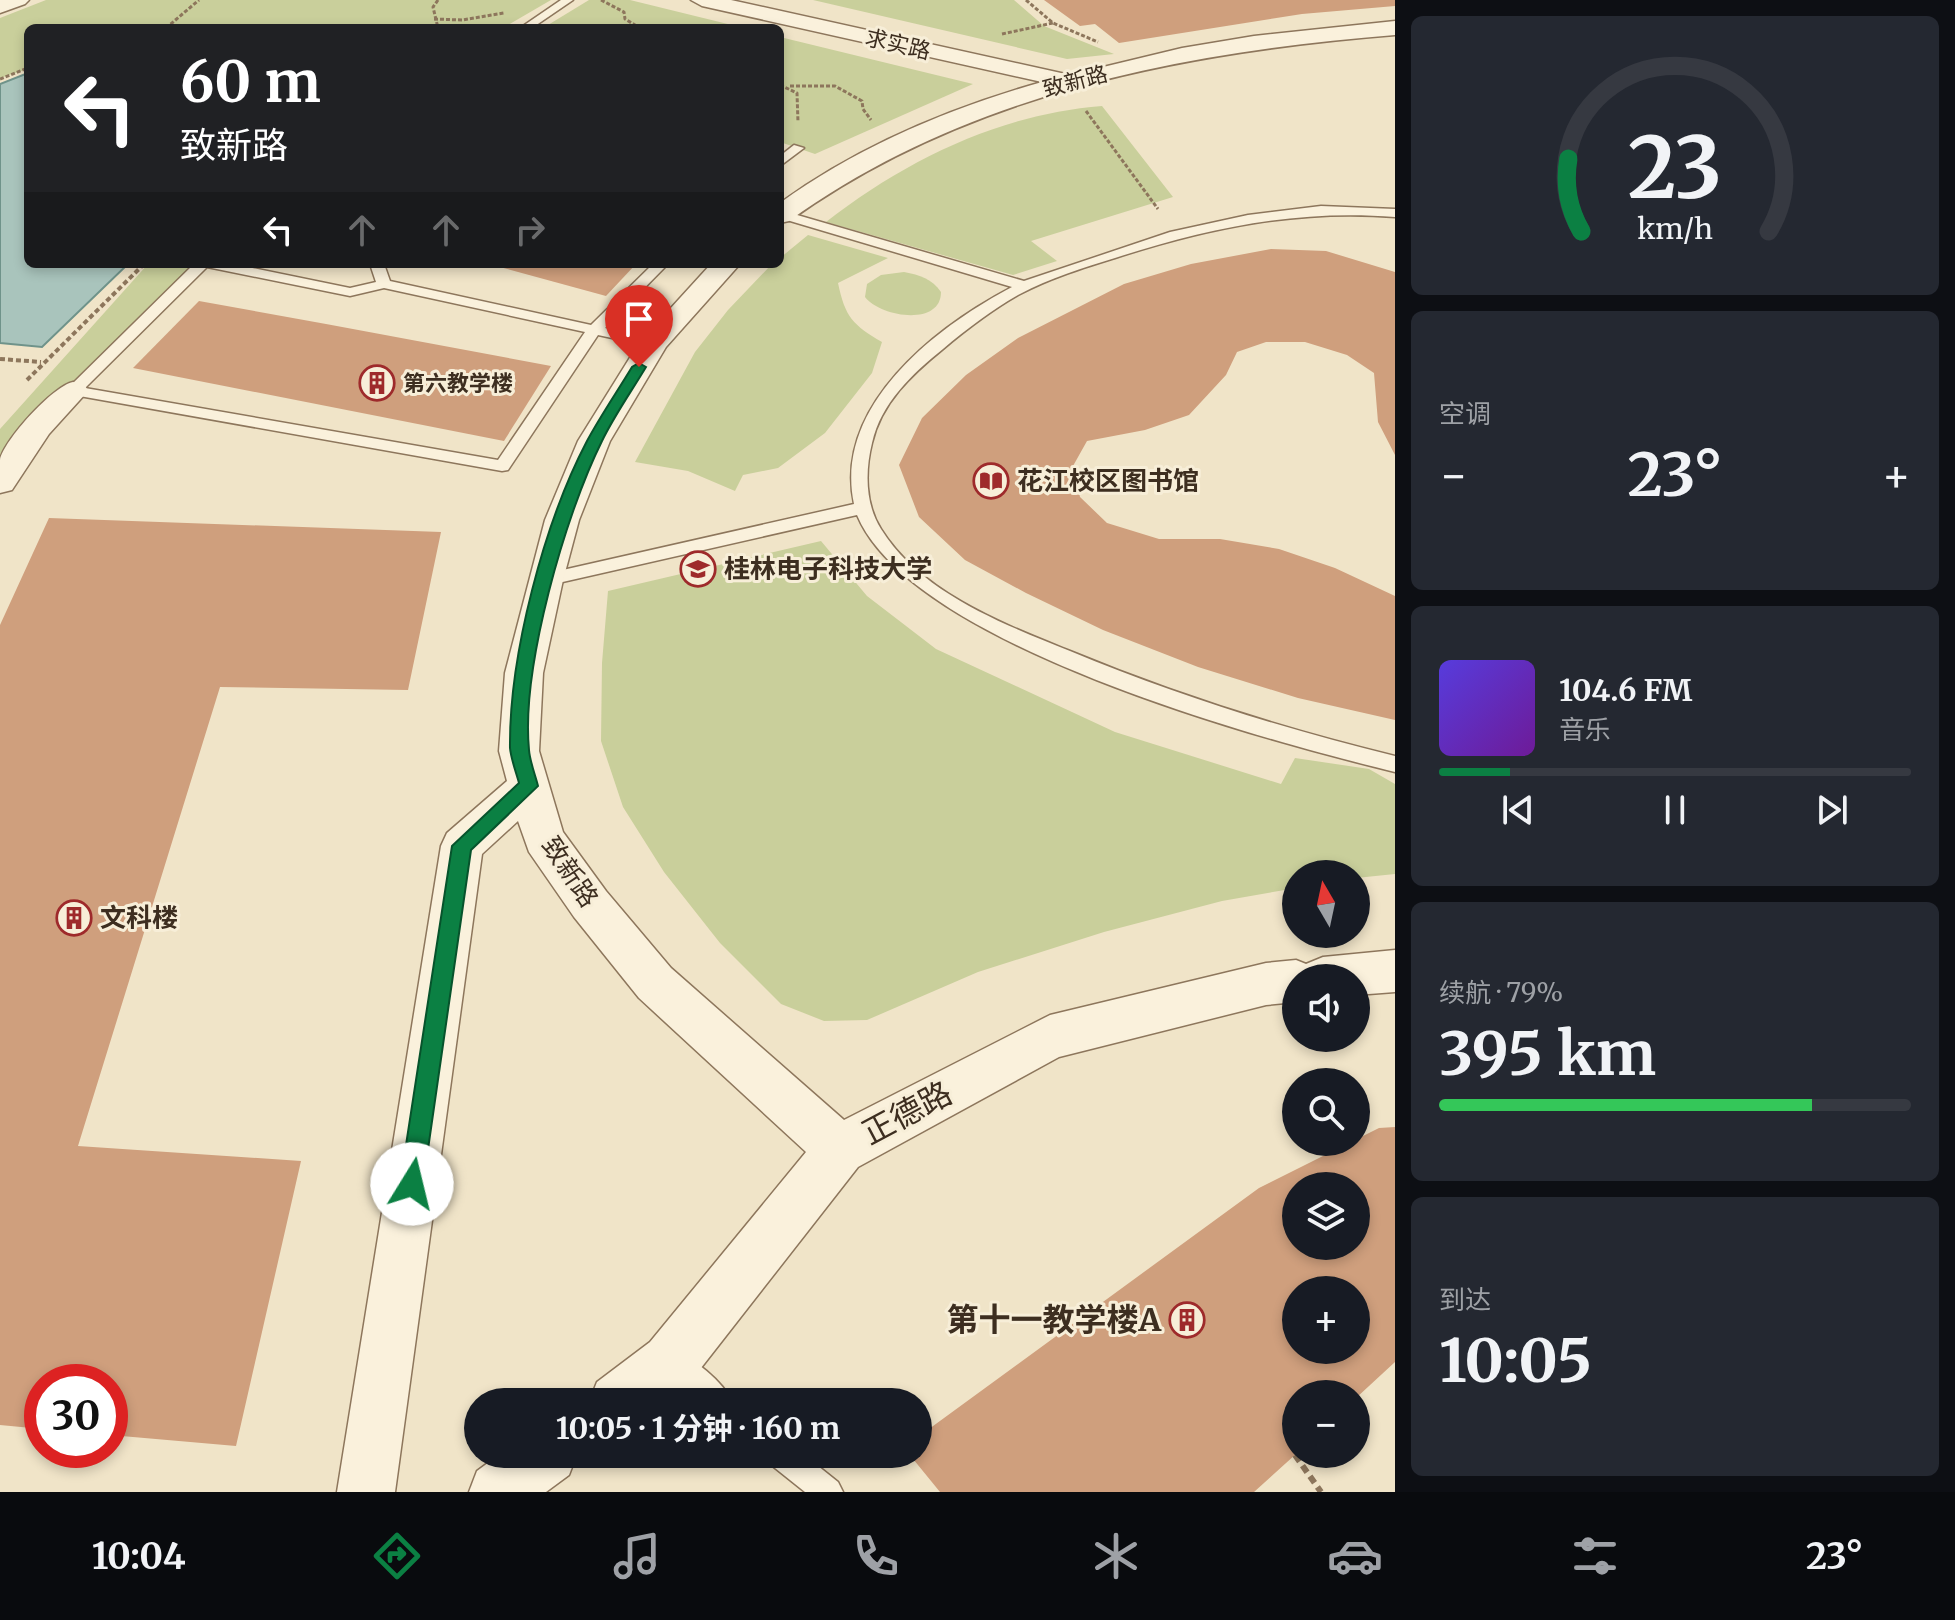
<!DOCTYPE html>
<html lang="zh">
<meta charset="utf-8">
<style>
:root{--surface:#171b24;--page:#242831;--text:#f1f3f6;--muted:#9ea1a6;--line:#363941;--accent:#0b8043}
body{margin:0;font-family:Merriweather,"Noto Sans SC",serif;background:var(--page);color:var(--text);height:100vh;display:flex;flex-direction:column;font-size:30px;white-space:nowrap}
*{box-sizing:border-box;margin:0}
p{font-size:26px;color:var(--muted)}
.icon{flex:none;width:44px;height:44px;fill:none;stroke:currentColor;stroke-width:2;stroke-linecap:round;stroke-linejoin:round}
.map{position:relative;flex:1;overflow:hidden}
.details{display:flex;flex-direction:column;gap:16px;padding:16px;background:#0d0f14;width:560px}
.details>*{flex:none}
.top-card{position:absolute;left:24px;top:24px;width:760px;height:244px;border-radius:12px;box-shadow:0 4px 12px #0003;background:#202124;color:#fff;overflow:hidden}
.needle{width:52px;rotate:351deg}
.tools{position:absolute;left:1282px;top:860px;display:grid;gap:16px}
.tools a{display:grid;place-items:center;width:88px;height:88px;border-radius:50%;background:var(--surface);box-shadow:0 4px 12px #0003;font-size:40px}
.speed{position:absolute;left:24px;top:1364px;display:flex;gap:16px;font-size:40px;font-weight:700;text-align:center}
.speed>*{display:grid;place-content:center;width:104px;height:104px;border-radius:50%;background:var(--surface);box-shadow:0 4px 12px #0003;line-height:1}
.speed .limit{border:12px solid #d22;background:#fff;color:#111}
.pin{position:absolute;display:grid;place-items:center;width:68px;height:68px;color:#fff;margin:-82px -34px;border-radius:50% 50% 50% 0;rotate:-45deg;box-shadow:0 0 8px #0007}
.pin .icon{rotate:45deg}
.me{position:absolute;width:88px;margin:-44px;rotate:9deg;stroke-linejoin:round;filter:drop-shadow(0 0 6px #0008)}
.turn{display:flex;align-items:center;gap:28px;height:168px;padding:0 24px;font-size:36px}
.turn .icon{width:104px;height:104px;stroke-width:2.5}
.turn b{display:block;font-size:56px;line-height:68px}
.lanes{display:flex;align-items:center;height:76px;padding:0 24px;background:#0003;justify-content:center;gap:40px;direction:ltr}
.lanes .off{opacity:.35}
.big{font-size:60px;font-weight:700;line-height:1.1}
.details .tile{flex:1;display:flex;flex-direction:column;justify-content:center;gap:12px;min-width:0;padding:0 28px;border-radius:12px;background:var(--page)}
.details .dial{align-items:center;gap:0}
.dial svg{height:208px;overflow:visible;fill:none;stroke:var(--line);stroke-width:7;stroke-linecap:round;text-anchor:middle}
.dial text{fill:var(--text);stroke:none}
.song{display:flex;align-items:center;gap:24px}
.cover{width:96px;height:96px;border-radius:12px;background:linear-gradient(135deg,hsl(250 70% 55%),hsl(280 70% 35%))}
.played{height:8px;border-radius:4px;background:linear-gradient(90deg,var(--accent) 15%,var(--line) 15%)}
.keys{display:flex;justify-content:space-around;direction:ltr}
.heat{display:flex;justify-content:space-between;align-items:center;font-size:44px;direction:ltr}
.charge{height:12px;border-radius:6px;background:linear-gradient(90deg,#34c759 79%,var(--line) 0)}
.trip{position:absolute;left:464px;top:1388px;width:468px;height:80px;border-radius:40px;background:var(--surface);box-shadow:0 4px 12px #0003;font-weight:700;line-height:80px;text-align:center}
.tab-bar{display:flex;height:128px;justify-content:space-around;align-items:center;background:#090b0e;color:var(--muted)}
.tab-bar .icon{width:56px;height:56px}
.tab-bar .current{color:var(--accent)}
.tab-bar b{font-size:36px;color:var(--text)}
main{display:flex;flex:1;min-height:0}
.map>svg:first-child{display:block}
.green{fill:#c9cf9b}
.water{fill:#a9c4bc;stroke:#6f938a;stroke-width:2}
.building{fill:#cf9f7d;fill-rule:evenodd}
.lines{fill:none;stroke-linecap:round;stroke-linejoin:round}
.lane-casing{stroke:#8d765c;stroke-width:3}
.street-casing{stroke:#8d765c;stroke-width:3}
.path-far2{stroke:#8d765c;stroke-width:3;stroke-dasharray:4 2;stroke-linecap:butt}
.path-far1{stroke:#8d765c;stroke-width:4;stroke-dasharray:5 3;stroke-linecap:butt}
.path{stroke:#8d765c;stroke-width:6;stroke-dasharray:8 5;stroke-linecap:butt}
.lane{fill:#faf1dc;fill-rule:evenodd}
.street{fill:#faf1dc;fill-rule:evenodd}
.route{fill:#0b8043;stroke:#07532c;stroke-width:2}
.labels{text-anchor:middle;stroke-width:6;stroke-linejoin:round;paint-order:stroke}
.far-street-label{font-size:22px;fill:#3d2e20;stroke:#f7eed8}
.far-poi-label{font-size:22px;font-weight:bold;fill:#3d2e20;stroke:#f7eed8;text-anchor:start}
.poi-label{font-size:26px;font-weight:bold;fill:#3d2e20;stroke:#f7eed8;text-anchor:start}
.street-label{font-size:26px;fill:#3d2e20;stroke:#f7eed8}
.near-street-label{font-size:32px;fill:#3d2e20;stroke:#f7eed8}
.near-poi-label{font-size:32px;font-weight:bold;fill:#3d2e20;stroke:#f7eed8;text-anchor:end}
</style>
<main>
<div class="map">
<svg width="1395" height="1492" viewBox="0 0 1395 1492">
<rect width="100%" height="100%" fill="#f0e4c8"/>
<g class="green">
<path d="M46 0H551L503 28H28V69L0 78V18Z"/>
<path d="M589 0H630L744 28H543Z"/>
<path d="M813 0H1014L1044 26 1114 54 1067 59Z"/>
<path d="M780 37 973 84 815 154 780 142Z"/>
<path d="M1102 106 1173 197 1031 241 1057 261 1013 275 826 222C906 160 1000 114 1102 106Z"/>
<path d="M808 235 888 258 838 283C845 317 853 325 882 342L872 373 825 433 778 468 743 475 735 491 688 471 635 462 695 352 728 310 771 265 780 264V258Z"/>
<path d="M148 264H195L12 441 0 458V429Z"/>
<path d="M904 272C920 275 932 279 941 292 941 327 880 317 865 297L867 284 881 275Z"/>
<path d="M821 541 867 596 936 649 1115 732 1281 784 1295 758 1369 769 1395 784V874L1356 878V874H1296V888L1222 901 1104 932 978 972 867 1020 824 1021 781 1004 720 943 664 872 623 807 601 741 602 663 608 591Z"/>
</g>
<path class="water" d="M28 73V264H128L42 347 0 343V84Z"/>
<g class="building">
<path d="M1044 0H1395V6L1302 14 1119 43 1095 24 1080 26Z"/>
<path d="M1271 249 1326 251 1395 272V455L1378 422 1374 373 1347 355 1305 342H1266L1237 352 1226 375 1189 415 1145 430 1087 441 1073 466 1080 497 1107 523 1159 539H1220L1279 549 1335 568 1395 596V720L1298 698 1198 667 1103 630 1026 593 965 560 919 517 899 465 922 418 966 375 1018 338 1124 284 1191 264Z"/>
<path d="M489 264H636L606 296Z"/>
<path d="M199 301 326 324 551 366 504 441 133 368Z"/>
<path d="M49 518 441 532 408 690 220 687 78 1146 301 1161 236 1446 110 1435V1382H42V1429L0 1425V625Z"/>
<path d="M1395 1127V1362L1356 1398V1394H1296V1454L1254 1492H940L909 1454H918V1437L1259 1188 1379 1128ZM1296 1186H1356V1246H1296ZM1296 1290H1356V1350H1296Z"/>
</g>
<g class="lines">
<defs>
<g id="lane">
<path d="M561 0H573L532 28H520Z"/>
<path d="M794 145 804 148 780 166V156Z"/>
<path d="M1321 206 1395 209V217C1298 209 1207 228 1115 258 1083 268 1050 278 1020 294 993 309 967 329 943 349 912 374 881 403 872 443 865 471 865 504 881 529 921 593 1003 624 1070 651 1176 695 1284 729 1395 756V772C1264 740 911 645 857 515L545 586 536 580 545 574 854 504C833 406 936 327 1012 287L780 218V210L1024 281 1170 232 1248 215Z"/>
<path d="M194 264H233L350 288 376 282 370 264H384L390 281 591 325 653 264H668L605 328 659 340 661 343 654 347 598 335 508 470 502 471 68 394V388ZM207 267 350 296 384 288 585 332 498 460 85 388Z"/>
<path d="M672 1349C692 1357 724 1382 732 1402H696L662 1373 658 1363 662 1353Z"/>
<path d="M765 1454H803L838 1482 843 1492H805L770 1464Z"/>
</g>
<g id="street">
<path d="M0 0H29L25 4 0 13Z"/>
<path d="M691 0H731L1070 75 1182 48 1254 36 1395 21V35C1183 52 965 94 789 221L780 223V203C857 147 950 108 1042 82L702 6Z"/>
<path d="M711 264H740L666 347 610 441 579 520 563 580 543 673 539 751 563 832 606 891 671 968 844 1120 1050 1015 1266 963 1296 960 1306 964 1323 957 1395 950V992L1356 995V978H1296V1002L1266 1005 1059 1057 858 1167 690 1382 663 1402H589L597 1382 650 1342 806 1152 639 998 574 917 529 852 518 821 482 854 395 1492H337L441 846 447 833 507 781 499 751 505 673 545 520 578 441 639 343Z"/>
<path d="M73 382 84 384 88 391 49 434 12 490 0 493C0 483 0 471 0 460 4 440 53 386 73 382Z"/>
<path d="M500 1454H577L569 1475 546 1492H469L477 1471Z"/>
</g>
</defs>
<use href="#lane" class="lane-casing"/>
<use href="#street" class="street-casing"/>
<g class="path-far2">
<path d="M438 0 433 7 438 28"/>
<path d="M601 0 624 12 625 19 640 28"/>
<path d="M1026 0 1053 23 1098 42"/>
<path d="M434 19 462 20 504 13"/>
<path d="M166 28 199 0"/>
<path d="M1002 34 1053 23"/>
<path d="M0 79 28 68"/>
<path d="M780 85 797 93 798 122"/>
<path d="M790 86H835L862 101 863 109 871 120"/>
<path d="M1086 111 1158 209"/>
</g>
<g class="path-far1">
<path d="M0 359 41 362"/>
<path d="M27 380 144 264"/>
</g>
<path class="path" d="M1295 1455 1321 1492"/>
<use href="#lane" class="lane"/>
<use href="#street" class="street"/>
</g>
<path class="route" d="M639 363 646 367C631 392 614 416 602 441 565 515 521 668 529 750 530 762 535 774 538 786L471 850 423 1184 420 1193 412 1196 404 1193 400 1184 452 846 519 783C516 772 511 759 510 748 509 655 544 523 587 441 601 415 617 392 632 367Z"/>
<defs>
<symbol id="building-ring" viewBox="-11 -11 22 22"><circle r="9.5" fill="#f7eed8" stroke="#9e2a2b" stroke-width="1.5"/><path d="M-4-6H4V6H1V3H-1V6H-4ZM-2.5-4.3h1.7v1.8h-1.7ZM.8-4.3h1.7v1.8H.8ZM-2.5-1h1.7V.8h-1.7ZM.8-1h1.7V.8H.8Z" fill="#9e2a2b"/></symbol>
<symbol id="library-ring" viewBox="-11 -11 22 22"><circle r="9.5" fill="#f7eed8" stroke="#9e2a2b" stroke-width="1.5"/><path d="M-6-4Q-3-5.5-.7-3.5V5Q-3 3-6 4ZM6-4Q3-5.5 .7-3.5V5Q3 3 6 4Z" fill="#9e2a2b"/></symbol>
<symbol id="university-ring" viewBox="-11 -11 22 22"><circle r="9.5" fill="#f7eed8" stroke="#9e2a2b" stroke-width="1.5"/><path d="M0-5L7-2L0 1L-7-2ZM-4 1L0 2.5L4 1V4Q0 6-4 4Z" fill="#9e2a2b"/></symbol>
</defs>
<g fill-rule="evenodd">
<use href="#building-ring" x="357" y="363" width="40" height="40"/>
<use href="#library-ring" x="971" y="461" width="40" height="40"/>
<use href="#university-ring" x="678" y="549" width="40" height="40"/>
<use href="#building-ring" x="54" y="898" width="40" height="40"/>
<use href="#building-ring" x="1167" y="1300" width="40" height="40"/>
</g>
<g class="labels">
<g class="far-street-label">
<text transform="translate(898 44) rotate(13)" y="8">求实路</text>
<text transform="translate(1075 81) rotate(-15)" y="8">致新路</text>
</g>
<g class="far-poi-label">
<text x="403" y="391">第六教学楼</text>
</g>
<g class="poi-label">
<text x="1017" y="490">花江校区图书馆</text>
<text x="724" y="578">桂林电子科技大学</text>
<text x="100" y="927">文科楼</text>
</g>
<g class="street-label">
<text transform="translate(570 872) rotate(56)" y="9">致新路</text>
</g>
<g class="near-street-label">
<text transform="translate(907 1113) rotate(-28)" y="11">正德路</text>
</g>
<g class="near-poi-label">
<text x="1161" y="1331">第十一教学楼A</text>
</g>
</g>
</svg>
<div class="tools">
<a><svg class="needle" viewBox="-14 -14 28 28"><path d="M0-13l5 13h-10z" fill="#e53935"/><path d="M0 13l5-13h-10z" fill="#9ea1a6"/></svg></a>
<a><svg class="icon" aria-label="sound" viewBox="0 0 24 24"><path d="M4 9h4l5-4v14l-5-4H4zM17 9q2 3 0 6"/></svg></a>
<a><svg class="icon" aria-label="search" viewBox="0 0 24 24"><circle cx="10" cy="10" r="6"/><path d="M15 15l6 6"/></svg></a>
<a><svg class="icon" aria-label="layers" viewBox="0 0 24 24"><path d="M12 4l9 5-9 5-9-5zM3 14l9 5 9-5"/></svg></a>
<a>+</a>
<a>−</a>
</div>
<div class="speed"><div class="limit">30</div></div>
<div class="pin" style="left:639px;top:367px;background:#d93025"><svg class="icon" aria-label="arrive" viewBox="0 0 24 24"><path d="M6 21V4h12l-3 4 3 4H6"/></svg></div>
<svg class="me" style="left:412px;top:1184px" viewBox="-20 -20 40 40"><circle r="19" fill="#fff"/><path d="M0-13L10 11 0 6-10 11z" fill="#0b8043"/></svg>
<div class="trip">10:05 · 1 分钟 · 160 m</div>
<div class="top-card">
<div class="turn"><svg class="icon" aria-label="left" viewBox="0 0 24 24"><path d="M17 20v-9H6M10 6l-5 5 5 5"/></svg><div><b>60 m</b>致新路</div></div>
<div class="lanes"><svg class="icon" aria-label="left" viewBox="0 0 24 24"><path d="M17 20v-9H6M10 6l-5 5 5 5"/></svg><svg class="icon off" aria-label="ahead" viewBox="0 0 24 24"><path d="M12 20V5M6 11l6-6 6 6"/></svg><svg class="icon off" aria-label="ahead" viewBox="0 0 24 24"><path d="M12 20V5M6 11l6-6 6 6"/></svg><svg class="icon off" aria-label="right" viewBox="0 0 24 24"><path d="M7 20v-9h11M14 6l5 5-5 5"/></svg></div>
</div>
</div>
<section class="details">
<div class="tile dial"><svg viewBox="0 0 100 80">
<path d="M14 69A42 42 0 1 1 86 69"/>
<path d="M14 69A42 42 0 0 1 9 41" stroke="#0b8043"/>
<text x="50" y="56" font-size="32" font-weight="700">23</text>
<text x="50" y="72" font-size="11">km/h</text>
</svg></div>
<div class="tile"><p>空调</p>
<div class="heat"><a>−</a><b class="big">23°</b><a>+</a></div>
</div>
<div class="tile">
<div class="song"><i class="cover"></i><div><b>104.6 FM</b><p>音乐</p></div></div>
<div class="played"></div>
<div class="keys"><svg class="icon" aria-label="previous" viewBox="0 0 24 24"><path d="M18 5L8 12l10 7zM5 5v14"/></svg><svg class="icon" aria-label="pause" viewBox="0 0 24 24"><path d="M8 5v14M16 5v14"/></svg><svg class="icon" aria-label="next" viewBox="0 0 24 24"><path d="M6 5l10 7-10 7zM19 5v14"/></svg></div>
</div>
<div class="tile"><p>续航 · 79%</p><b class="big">395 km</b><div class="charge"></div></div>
<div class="tile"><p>到达</p><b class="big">10:05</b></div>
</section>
</main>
<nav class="tab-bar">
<b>10:04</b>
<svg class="icon current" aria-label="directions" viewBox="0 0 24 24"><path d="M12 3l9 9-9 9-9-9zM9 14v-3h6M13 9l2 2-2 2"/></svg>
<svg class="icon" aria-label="music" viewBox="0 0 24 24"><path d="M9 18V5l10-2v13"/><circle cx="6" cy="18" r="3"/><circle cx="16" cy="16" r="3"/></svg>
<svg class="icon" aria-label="phone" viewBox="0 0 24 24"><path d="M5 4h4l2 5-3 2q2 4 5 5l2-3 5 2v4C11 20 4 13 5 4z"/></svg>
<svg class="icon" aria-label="climate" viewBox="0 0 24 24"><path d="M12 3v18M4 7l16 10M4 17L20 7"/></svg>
<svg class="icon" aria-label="car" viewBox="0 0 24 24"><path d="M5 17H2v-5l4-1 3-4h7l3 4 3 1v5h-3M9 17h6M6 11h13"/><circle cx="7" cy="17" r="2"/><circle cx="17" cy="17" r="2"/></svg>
<svg class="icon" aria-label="filters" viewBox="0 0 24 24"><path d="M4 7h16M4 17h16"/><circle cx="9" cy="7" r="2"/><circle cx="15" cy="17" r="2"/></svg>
<b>23°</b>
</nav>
